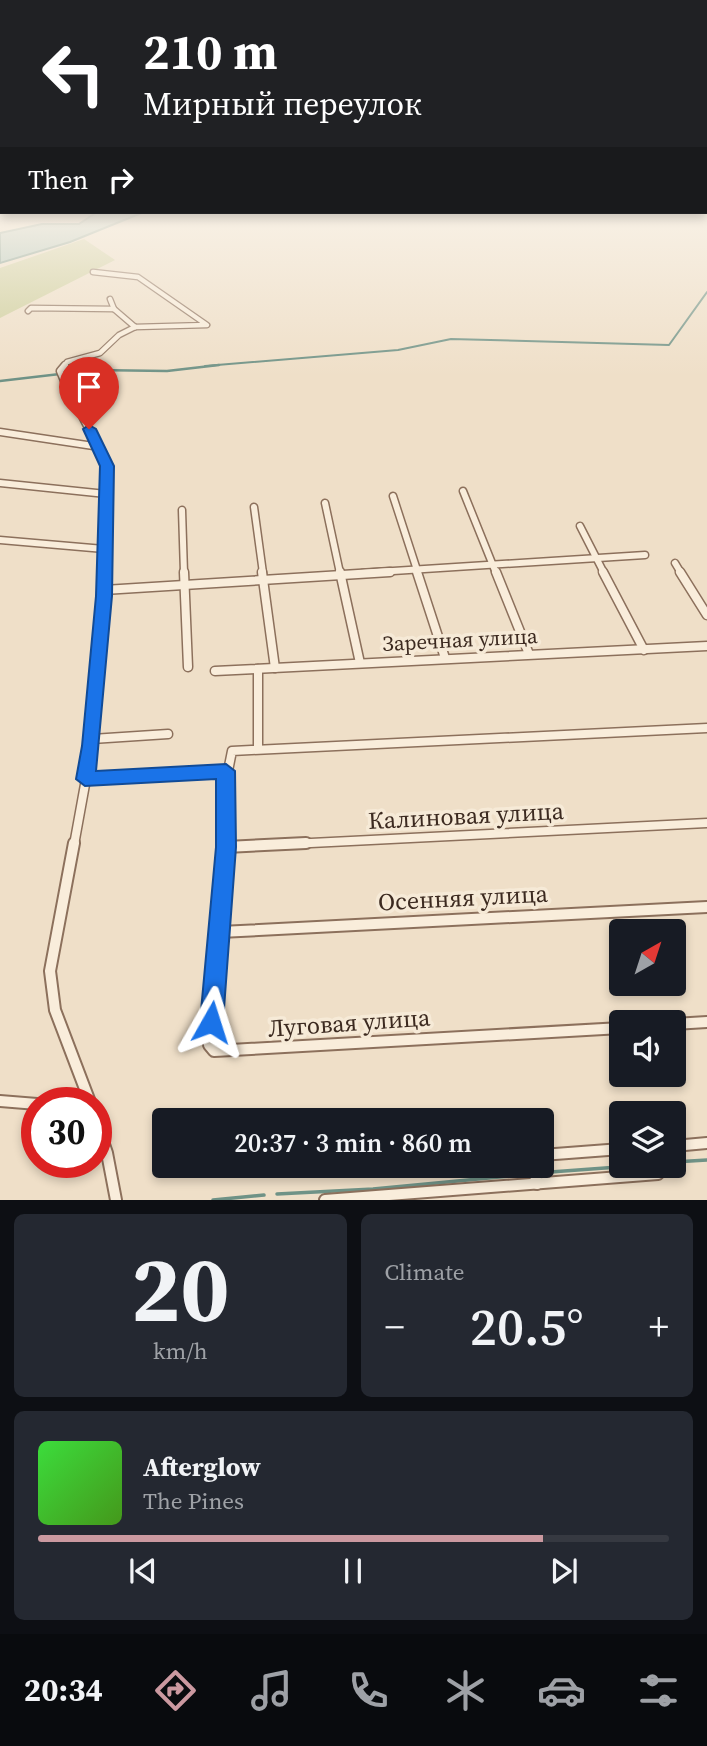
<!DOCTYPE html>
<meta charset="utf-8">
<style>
:root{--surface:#171b24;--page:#242831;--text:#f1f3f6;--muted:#9ea1a6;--line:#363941;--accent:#cb99a0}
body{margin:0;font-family:"Source Serif 4",serif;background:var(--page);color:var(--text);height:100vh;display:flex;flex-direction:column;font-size:26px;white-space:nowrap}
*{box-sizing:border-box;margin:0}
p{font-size:23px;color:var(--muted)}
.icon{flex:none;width:38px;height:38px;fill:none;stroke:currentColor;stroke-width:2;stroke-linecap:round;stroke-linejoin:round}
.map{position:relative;height:1200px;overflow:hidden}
.details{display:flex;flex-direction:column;gap:14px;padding:14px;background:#0d0f14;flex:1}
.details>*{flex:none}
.banner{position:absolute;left:0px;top:0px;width:707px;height:214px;box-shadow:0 4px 10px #0003;background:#202124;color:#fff;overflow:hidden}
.needle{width:46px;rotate:39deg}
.tools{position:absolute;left:609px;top:919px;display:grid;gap:14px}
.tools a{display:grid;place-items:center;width:77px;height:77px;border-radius:7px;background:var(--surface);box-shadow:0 4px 10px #0003;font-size:35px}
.speed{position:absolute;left:21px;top:1087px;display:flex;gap:14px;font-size:35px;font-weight:700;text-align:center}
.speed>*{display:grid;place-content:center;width:91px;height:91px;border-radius:50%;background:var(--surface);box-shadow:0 4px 10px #0003;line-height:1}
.speed .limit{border:10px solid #d22;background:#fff;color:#111}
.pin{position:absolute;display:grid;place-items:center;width:60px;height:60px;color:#fff;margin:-72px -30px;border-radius:50% 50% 50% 0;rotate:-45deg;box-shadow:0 0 7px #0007}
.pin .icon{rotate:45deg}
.me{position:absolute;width:77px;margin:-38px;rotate:6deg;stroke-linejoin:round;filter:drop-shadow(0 0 5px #0008)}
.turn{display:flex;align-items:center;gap:24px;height:147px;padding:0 28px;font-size:32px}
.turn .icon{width:91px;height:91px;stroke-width:2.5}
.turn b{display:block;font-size:49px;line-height:60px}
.then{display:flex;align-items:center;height:66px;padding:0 28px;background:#0003;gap:14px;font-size:26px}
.big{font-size:52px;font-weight:600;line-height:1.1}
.details .card{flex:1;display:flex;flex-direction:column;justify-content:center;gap:10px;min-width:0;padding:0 24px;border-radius:10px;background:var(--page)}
.details .dial{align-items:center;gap:0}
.dial b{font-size:91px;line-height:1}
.song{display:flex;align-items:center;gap:21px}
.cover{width:84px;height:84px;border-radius:10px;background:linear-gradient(135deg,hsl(120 70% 55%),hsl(100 70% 35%))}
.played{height:7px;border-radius:4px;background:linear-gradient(90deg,var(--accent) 80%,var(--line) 80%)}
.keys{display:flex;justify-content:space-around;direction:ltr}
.heat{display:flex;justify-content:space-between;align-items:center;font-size:38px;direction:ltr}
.details .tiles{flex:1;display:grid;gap:14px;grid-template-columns:1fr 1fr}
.card:last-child{grid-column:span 2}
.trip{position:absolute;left:152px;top:1108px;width:402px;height:70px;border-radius:7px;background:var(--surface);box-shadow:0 4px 10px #0003;font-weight:600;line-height:70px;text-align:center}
.tab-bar{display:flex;height:112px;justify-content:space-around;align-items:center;background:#090b0e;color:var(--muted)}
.tab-bar .icon{width:49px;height:49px}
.tab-bar .active{color:var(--accent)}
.tab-bar b{font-size:32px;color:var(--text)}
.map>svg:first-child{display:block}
.green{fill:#cdce9b}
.water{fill:#a9c3b9;stroke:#6f9286;stroke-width:2}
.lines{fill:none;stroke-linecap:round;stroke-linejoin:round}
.stream-far2{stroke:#6f9286;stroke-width:2}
.stream-far1{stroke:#6f9286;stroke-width:2.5}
.stream{stroke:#6f9286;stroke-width:3.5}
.street-far3-casing{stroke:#8c705c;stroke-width:7}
.street-far2-casing{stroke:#8c705c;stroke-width:9}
.street-far1-casing{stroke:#8c705c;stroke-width:11}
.street-casing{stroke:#8c705c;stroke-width:14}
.street-far3{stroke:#f9eddb;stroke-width:4.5}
.street-far2{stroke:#f9eddb;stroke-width:6}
.street-far1{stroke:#f9eddb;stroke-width:8}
.street{stroke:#f9eddb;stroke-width:10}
.route{fill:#1a73e8;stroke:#114b97;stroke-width:2}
.labels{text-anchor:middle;stroke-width:7;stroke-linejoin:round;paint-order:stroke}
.street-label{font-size:21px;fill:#3c2a20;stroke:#f6ead7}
.near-street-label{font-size:24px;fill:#3c2a20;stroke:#f6ead7}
</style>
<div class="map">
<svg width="707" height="1200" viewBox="0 0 707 1200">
<rect width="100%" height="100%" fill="#efdfc8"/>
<path class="green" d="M84 239 115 260 0 318V268Z"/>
<path class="water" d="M97 212H144L70 242 0 263V233L42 224H79Z"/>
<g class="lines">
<path class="stream-far2" d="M205 366 398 350 451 339 669 345 707 292"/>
<path class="stream-far1" d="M0 381 94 370 167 371 219 365"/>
<g class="stream">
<path d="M674 1162 707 1160"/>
<path d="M537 1173 632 1166"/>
<path d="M277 1194 373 1189 531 1174"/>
<path d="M213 1200 264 1195"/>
</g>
<defs>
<g id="street-far3">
<path d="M93 272 138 277 207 325 135 327"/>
<path d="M110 299 114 309 135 327"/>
<path d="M28 311 31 308 114 309"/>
<path d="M64 366 67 362 100 353 119 335 135 327"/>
</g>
<g id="street-far2">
<path d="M65 365 60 371 65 383 107 465 105 573"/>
<path d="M0 432 100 447"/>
<path d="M0 483 106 494"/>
<path d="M463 491 496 573"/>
<path d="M393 496 418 573"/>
<path d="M325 503 340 573"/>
<path d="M254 507 263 573"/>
<path d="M182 510 184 573"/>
<path d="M580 526 604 573"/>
<path d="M0 540 104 549"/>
<path d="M675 563 681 573"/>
<path d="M362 573 645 555"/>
</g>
<g id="street-far1">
<path d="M184 572 188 667"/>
<path d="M262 572 275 668"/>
<path d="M340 572 360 663"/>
<path d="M417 572 445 658"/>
<path d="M496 572 529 654"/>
<path d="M603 572 644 650"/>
<path d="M680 572 707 615"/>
<path d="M104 590 390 572"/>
<path d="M258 669V749"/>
<path d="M215 671 707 646"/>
<path d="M92 739 168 734"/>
<path d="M85 779 226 771"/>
<path d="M74 845 92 746 105 572"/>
<path d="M226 845 225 786 232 751 707 728"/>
<path d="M271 845 707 823"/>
</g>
<g id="street">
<path d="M74 843 50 971 55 1010 90 1102"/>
<path d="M226 843 209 1045 214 1051 621 1028"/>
<path d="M226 847 306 843"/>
<path d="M220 932 707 907"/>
<path d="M674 1024 707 1022"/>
<path d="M0 1101 37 1104"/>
<path d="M96 1121 107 1153 116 1200"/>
<path d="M674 1146 707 1143"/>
<path d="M542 1155 621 1149"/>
<path d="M533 1166 537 1184"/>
<path d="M325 1200 658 1174"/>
</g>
</defs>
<use href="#street-far3" class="street-far3-casing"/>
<use href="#street-far2" class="street-far2-casing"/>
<use href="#street-far1" class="street-far1-casing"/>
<use href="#street" class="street-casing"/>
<use href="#street-far3" class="street-far3"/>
<use href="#street-far2" class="street-far2"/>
<use href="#street-far1" class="street-far1"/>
<use href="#street" class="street"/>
</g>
<linearGradient id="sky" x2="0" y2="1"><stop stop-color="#8fbad5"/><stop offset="0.55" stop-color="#f8f1e6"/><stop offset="1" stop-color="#f8f1e6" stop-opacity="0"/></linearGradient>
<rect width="707" height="376" fill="url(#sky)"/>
<path class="route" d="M89 425 96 429 114 466 112 596 96 771 226 764 235 771 236 847 223 1022 220 1029 211 1033 203 1029 200 1022 216 847V779L85 786 76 779 82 746 96 596 100 466 83 429Z"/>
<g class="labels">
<g class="street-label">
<text transform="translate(460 640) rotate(-3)" y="7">Заречная улица</text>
</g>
<g class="near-street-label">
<text transform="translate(466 816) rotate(-3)" y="8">Калиновая улица</text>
<text transform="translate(463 898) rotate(-3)" y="8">Осенняя улица</text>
<text transform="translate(349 1023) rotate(-4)" y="8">Луговая улица</text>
</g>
</g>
</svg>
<div class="tools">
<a><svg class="needle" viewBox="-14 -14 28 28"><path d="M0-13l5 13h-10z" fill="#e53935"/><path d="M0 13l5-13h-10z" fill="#9ea1a6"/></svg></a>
<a><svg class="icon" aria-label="sound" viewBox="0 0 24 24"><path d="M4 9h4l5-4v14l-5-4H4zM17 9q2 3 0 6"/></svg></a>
<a><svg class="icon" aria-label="layers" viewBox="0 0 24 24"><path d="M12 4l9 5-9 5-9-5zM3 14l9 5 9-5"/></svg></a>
</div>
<div class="speed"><div class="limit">30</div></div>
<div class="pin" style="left:89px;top:429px;background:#d93025"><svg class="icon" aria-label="arrive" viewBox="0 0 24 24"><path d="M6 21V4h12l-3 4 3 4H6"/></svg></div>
<svg class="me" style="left:211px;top:1022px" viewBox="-20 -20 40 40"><path d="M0-17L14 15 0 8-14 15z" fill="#1a73e8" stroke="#fff" stroke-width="4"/></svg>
<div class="trip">20:37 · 3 min · 860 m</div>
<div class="banner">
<div class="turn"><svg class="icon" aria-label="left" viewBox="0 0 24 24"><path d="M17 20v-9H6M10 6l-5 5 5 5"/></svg><div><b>210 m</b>Мирный переулок</div></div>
<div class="then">Then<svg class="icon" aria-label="right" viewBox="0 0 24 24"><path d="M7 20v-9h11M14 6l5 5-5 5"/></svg></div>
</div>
</div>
<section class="details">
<div class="tiles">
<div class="card dial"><b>20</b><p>km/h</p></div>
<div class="card"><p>Climate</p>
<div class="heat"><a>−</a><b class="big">20.5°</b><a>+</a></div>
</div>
<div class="card">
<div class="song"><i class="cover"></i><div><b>Afterglow</b><p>The Pines</p></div></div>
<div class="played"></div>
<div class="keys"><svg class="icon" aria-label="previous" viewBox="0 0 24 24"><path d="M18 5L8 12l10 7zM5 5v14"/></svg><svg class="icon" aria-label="pause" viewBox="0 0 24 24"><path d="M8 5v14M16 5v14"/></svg><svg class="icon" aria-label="next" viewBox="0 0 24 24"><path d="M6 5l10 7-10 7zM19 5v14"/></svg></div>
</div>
</div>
</section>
<nav class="tab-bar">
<b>20:34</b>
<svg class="icon active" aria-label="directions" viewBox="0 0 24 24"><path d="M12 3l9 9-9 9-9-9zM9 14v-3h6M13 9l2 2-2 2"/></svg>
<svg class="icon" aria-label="music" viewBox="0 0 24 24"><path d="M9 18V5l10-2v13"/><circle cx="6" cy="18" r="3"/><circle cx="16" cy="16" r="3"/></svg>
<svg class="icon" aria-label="phone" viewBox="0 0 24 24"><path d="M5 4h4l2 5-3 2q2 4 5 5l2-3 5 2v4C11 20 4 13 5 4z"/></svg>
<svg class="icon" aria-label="climate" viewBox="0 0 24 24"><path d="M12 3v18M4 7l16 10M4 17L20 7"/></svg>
<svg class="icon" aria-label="car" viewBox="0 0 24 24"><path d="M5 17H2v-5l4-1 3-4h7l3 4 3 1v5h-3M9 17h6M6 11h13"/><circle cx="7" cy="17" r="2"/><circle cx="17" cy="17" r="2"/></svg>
<svg class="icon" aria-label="filters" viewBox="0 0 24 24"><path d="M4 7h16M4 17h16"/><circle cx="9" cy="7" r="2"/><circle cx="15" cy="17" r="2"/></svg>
</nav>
